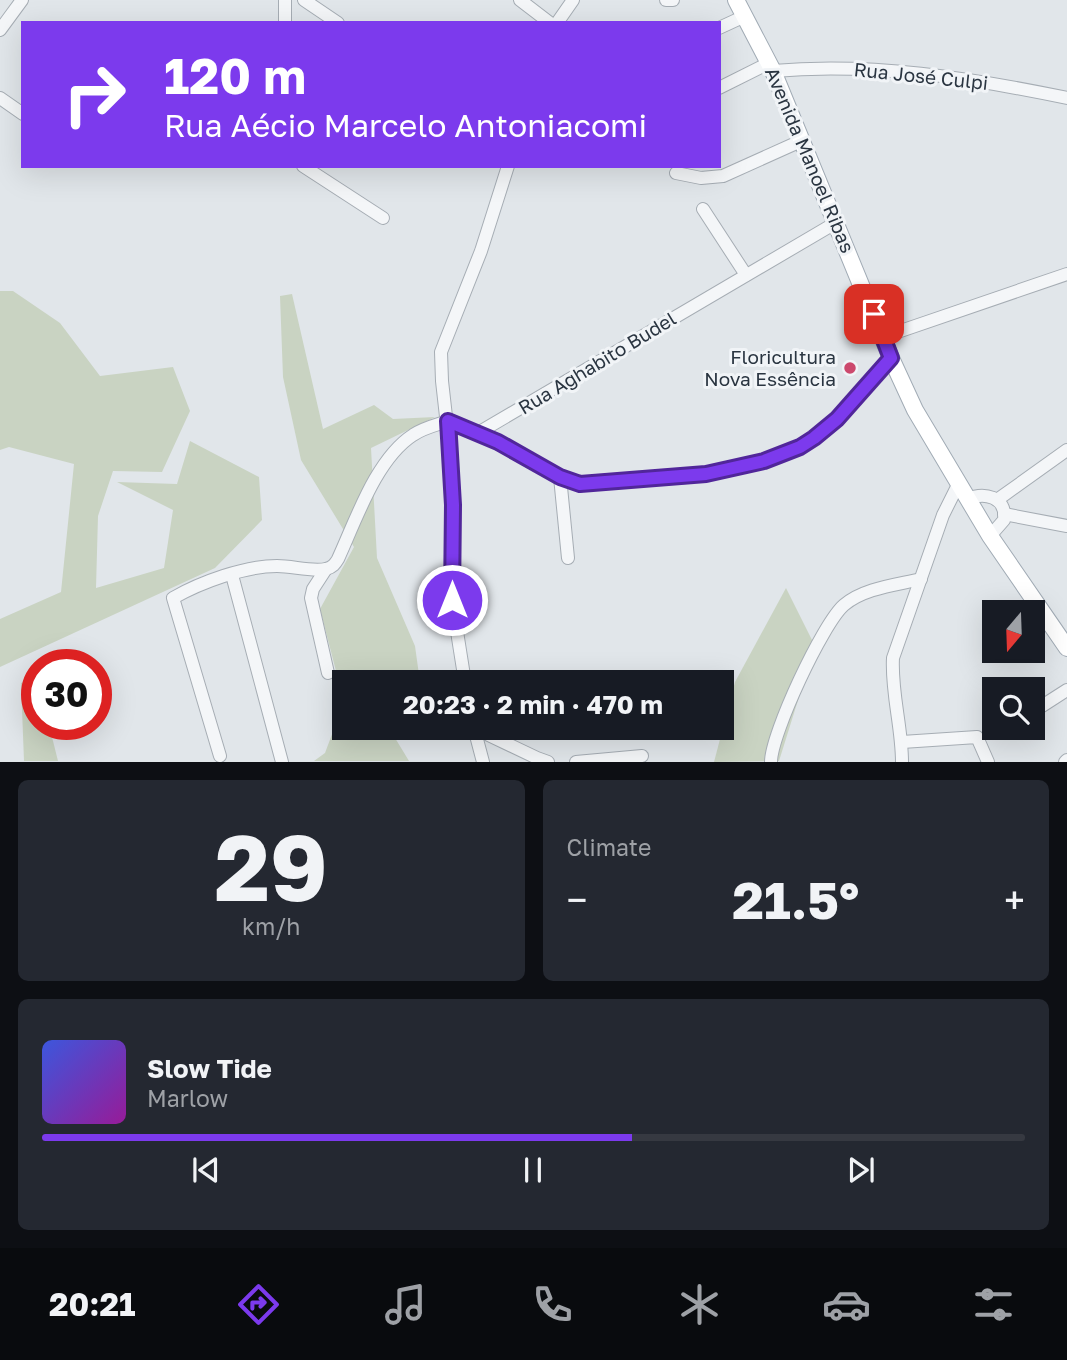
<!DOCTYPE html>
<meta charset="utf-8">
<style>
:root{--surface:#171b24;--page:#242831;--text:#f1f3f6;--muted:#9ea1a6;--line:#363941;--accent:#7c3aed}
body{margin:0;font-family:"Golos Text",sans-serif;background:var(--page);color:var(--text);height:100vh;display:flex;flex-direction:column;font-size:26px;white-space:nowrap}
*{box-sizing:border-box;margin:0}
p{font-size:23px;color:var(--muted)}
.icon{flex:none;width:38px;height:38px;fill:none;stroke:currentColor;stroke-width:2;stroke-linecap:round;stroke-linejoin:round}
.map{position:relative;height:762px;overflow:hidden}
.drawer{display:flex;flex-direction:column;gap:18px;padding:18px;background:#0d0f14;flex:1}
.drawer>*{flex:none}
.guide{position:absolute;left:21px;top:21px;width:700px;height:147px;border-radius:0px;box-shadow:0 7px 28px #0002;background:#7c3aed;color:#fff;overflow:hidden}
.needle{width:46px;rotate:199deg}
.controls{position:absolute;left:982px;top:600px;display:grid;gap:14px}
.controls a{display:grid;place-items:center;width:63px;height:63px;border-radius:0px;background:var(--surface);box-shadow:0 7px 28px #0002;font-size:35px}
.speed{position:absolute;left:21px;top:649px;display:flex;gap:14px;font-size:35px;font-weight:700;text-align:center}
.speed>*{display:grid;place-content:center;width:91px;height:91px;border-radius:50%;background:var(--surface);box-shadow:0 7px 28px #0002;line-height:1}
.speed .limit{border:10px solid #d22;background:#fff;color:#111}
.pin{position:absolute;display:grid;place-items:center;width:60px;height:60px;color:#fff;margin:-30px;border-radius:14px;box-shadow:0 4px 10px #0006}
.me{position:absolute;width:77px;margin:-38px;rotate:0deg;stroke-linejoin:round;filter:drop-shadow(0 0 5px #0008)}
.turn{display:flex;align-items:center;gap:24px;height:147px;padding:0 28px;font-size:32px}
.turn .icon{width:91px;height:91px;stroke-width:2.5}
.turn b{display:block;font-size:49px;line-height:60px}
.big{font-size:52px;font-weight:700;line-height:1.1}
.drawer .widget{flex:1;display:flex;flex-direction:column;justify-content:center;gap:10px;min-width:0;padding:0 24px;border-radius:10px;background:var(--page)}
.drawer .dial{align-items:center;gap:0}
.dial b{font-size:91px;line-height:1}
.song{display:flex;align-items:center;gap:21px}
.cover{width:84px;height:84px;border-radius:10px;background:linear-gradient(135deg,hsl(230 70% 55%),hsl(300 70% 35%))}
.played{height:7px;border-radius:4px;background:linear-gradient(90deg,var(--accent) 60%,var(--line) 60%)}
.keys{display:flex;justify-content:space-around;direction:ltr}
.heat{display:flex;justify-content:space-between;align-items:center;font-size:38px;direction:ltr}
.drawer .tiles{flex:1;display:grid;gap:18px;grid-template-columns:1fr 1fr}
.widget:last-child{grid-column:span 2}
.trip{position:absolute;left:332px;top:670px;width:402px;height:70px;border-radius:0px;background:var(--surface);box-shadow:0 7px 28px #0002;font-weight:700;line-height:70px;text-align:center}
.dock{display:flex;height:112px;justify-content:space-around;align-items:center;background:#090b0e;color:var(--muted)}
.dock .icon{width:49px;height:49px}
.dock .current{color:var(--accent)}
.dock b{font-size:32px;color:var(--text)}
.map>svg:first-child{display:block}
.green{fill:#c9d3c2}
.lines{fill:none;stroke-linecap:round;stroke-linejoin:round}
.minor-casing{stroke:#a6adb4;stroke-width:14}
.major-casing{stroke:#a1abb5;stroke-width:18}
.minor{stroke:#f4f6f8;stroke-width:12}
.major{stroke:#fff;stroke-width:16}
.route-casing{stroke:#51269a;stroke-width:18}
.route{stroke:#7c3aed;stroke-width:12}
.poi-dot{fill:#cc496d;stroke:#f1f4f7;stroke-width:2.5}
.labels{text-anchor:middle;stroke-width:6;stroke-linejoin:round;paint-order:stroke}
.street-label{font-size:19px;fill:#2a3541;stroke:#f1f4f7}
.poi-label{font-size:19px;fill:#2a3541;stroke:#f1f4f7;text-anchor:end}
</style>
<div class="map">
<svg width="1067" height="762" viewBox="0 0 1067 762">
<rect width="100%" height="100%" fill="#e1e6ea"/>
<g class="green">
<path d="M0 291H13L60 323 100 376 173 367 190 411 162 472 113 471 98 516 96 588 164 568 173 510 117 482 177 484 190 441 259 477 262 520 215 568 0 667V619L61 592 74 464 9 447 0 450Z"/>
<path d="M292 294 323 429 374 405 393 419 435 417 371 448 377 558 415 646 420 682H345V728H389L409 761H314L325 753 344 702 320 609 354 547 301 460 283 377 280 296Z"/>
<path d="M786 588 815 646 779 761 714 762 735 682Z"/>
<path d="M37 677V724L49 725 58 761H24L21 683Z"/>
</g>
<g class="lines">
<defs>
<g id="minor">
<path d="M304 0 338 23"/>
<path d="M520 0 550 23"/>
<path d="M666 0H673"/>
<path d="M285 23V0"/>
<path d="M557 23 573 0"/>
<path d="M719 28 745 16"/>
<path d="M0 30 22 0"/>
<path d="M773 71C871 62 971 78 1067 98"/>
<path d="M719 88 769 63"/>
<path d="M0 98 23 114"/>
<path d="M303 166 383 218"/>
<path d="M676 173 701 178 723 176 803 140"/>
<path d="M703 209 746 275"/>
<path d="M883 337 1067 274"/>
<path d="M478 433 560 477 580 484 687 477 729 470 782 455 814 438 837 419 891 358"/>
<path d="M560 477 568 558"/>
<path d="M967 499C984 492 1007 496 1004 520L990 536"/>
<path d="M997 500 1067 450"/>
<path d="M1004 514 1067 526"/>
<path d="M326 569 313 589 311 598 328 673"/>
<path d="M232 575 282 762"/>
<path d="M465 682 452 600 451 461 442 381 441 352 481 251 508 166"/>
<path d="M1042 706 1067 690"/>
<path d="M474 728 537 758 548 762"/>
<path d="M474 728 483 762"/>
<path d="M902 742 977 737 988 762"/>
<path d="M220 756 173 598C201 582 245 566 277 566 293 566 311 572 326 569 333 567 335 564 338 559 356 520 376 459 413 435 423 428 436 425 448 421L478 433 837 222"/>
<path d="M576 762 642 756"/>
<path d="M771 762C771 734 823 623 844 605 864 588 896 585 921 579"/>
<path d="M902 762C902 727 891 692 893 658L943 515 958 485"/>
<path d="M1065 762 1067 760"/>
</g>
<path id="major" d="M736 0 773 71 891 358 915 410 990 536 1067 648"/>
</defs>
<use href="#minor" class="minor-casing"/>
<use href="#major" class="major-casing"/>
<use href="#minor" class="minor"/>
<use href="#major" class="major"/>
</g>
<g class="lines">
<defs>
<path id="route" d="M452 600 453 505 448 421 498 442 560 477 580 484 706 474 764 461 800 447 814 438 837 419 891 358 874 314"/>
</defs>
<use href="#route" class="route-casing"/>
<use href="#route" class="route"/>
</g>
<circle class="poi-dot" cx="850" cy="368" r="7"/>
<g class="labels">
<g class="street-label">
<text transform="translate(921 76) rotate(6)" y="7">Rua José Culpi</text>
<text transform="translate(810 160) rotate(67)" y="7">Avenida Manoel Ribas</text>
<text transform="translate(597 363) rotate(-31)" y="7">Rua Aghabito Budel</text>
</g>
<g class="poi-label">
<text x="836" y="364">Floricultura<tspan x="836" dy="22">Nova Essência</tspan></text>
</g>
</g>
</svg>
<div class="controls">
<a><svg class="needle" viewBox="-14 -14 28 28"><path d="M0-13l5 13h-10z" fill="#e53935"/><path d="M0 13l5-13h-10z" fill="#9ea1a6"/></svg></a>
<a><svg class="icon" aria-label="search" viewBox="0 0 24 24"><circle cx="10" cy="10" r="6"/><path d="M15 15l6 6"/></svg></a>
</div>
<div class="speed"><div class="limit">30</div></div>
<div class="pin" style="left:874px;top:314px;background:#d93025"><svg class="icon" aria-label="arrive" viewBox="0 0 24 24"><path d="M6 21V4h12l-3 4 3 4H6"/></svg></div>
<svg class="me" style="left:452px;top:600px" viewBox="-20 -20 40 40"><circle r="17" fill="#7c3aed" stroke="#fff" stroke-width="3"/><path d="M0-11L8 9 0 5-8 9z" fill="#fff"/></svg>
<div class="trip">20:23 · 2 min · 470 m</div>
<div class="guide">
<div class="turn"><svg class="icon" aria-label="right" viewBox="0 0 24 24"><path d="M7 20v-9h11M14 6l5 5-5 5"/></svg><div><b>120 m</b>Rua Aécio Marcelo Antoniacomi</div></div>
</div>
</div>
<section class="drawer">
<div class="tiles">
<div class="widget dial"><b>29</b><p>km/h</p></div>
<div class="widget"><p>Climate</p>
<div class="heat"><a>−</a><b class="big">21.5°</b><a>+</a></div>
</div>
<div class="widget">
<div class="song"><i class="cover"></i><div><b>Slow Tide</b><p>Marlow</p></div></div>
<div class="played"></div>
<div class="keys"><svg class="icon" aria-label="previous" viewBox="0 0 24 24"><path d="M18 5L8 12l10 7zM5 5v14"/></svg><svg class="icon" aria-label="pause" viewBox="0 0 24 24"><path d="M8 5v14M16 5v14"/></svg><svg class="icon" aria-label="next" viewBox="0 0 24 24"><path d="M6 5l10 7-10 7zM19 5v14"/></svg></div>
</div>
</div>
</section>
<nav class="dock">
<b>20:21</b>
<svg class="icon current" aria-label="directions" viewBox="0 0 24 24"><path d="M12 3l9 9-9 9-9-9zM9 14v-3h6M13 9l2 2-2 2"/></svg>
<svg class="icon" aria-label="music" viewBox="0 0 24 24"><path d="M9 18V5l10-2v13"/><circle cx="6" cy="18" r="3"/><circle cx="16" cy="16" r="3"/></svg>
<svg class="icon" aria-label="phone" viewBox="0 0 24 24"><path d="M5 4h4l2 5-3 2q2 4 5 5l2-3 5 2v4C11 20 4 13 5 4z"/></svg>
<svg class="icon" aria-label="climate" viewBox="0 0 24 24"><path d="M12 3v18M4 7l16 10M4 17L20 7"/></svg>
<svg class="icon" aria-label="car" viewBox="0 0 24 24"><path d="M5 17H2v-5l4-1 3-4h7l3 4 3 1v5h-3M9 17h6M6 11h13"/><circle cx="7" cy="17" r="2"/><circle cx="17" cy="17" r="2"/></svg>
<svg class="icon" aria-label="filters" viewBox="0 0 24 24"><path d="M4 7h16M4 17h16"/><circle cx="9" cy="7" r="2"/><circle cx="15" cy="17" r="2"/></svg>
</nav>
